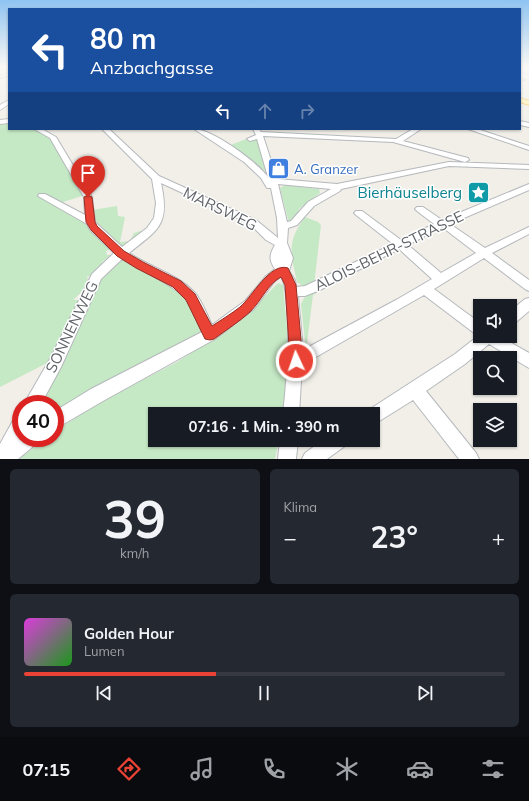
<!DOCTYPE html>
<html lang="de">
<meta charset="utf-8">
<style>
:root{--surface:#171b24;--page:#242831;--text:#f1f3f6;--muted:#9ea1a6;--line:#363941;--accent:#ea4335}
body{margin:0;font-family:Mulish,sans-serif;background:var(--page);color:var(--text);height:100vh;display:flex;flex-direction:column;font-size:15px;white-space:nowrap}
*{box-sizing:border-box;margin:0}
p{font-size:13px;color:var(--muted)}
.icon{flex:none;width:22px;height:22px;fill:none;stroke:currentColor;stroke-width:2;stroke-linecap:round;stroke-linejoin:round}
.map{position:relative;height:459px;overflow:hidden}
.panel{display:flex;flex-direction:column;gap:10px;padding:10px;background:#0d0f14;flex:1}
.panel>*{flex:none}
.top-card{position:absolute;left:8px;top:8px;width:513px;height:122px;border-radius:0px;box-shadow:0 1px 3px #0004;background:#1a4fa0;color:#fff;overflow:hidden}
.buttons{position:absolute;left:473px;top:299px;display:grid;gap:8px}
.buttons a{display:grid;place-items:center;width:44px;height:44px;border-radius:0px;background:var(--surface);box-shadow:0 1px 3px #0004;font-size:20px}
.speed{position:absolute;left:12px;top:395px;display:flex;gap:8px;font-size:20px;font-weight:700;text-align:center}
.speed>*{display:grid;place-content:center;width:52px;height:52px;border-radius:50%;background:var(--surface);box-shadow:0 1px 3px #0004;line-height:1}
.speed .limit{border:6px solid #d22;background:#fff;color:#111}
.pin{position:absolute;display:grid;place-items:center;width:34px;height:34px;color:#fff;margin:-41px -17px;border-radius:50% 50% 50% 0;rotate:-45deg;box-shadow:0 0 4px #0007}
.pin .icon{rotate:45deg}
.me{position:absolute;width:44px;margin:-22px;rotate:357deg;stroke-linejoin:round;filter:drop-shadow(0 0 3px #0008)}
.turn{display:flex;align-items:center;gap:14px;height:84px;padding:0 16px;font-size:18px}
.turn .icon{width:52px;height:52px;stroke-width:2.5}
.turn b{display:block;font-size:28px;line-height:34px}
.lanes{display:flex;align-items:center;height:38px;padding:0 16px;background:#0003;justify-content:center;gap:20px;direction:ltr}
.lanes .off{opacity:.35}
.big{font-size:30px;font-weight:700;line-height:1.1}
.panel .widget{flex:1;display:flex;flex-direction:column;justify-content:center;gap:6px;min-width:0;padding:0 14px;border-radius:6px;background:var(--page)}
.panel .dial{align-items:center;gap:0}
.dial b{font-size:52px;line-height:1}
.song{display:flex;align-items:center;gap:12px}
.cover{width:48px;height:48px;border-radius:6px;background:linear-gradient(135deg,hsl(300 70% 55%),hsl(120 70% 35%))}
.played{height:4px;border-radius:2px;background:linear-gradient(90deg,var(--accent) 40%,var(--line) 40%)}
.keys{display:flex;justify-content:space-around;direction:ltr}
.heat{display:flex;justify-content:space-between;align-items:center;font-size:22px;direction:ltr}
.panel .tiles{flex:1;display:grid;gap:10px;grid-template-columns:1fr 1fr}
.widget:last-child{grid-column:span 2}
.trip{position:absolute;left:148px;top:407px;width:232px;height:40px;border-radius:0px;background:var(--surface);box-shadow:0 1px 3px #0004;font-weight:700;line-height:40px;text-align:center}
.menu{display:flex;height:64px;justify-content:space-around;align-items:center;background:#090b0e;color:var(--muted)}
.menu .icon{width:28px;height:28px}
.menu .active{color:var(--accent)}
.menu b{font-size:18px;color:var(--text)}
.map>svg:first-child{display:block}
.green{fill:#c5e8c5}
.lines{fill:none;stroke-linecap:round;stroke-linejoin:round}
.stream{stroke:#aadaff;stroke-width:1}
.minor-casing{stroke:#b5b8bc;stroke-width:2}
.major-casing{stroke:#f2c960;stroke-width:2}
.minor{fill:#fff;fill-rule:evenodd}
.major{fill:#fff2af;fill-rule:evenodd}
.rail-casing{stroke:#b6b7b8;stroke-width:1.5}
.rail{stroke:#fff;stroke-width:1;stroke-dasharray:3;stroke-linecap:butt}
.route{fill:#ea4335;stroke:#982c22}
.labels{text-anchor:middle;stroke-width:3;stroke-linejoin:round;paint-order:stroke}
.far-shop-label{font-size:13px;fill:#366cbe;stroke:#fff;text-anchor:start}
.culture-label{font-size:15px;fill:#0d838f;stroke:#fff;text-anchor:end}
.street-label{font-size:15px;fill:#5f6368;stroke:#fff}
</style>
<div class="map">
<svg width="529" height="459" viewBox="0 0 529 459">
<rect width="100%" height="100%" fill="#f1efe8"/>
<g class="green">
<path d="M0 122H9V129H34L52 138 85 195 60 203 82 220 111 249 106 251 107 255H111L102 262 104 263 92 277 87 276 89 285 73 300H80L49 362 0 387Z"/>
<path d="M246 139 250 141 258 139 267 172 228 146Z"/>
<path d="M285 185 319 189 320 193 299 209C299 214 293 221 289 223L280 188Z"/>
<path d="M117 206 118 216 125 217 120 242 130 241 134 233 144 230 125 246H120L95 225 92 210Z"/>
<path d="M305 217 318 222 321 225 314 285 304 287 297 282C291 253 286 243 305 217Z"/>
<path d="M120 256 183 292 204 330 182 343 97 386 55 411V404H49L41 398 96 284 99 283 101 276Z"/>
<path d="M278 283 283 285 288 340 284 414H155V440H279L275 459H19L46 438H55V431L102 401 177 362 237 324 249 313Z"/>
<path d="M319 289 320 291 313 295 306 350 301 304 304 298Z"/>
</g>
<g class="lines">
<path class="stream" d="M520 72 529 74"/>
<defs>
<g id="minor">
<path d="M0 67H4L0 69Z"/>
<path d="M9 73V75L0 78V76Z"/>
<path d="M9 100V104L0 110V105Z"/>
<path d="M9 119V123L0 124V120Z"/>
<path d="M520 121 529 123V127L520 125Z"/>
<path d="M34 129H42L56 137 92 197 95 222 122 247 147 228 154 218 156 203 152 179 102 129H109L159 176 256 220 278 238 277 218 271 188H267L261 178 244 162 194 129C212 129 257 162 268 177L257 139 250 141 247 139 256 135 253 129H259L261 132 396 139 413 129H421L403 141 468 158 469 160 465 162 393 142 263 136 277 179 337 184 449 162 529 165V169L449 166 341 189 340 191 314 206 297 225 288 228 287 243 293 258 289 271 295 280 296 287 305 286 393 244 356 215 354 213 356 211H362L401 240 434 224 417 211 415 209 417 207H423L442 220 529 184V190L450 224 485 248 529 227V234L492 253 529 280V291L525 289 484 258 434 289 480 323V336H499L529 353V368L489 344 465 364 426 391 476 453 479 459H459L413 400 373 425V414H366L367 411 455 354 478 336 424 295 302 365 299 414H283C287 378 290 342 287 306 286 297 286 285 281 276L274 282 254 309 215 339 103 401 55 429V411L91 389 202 332C197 322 193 310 187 301 175 284 140 271 122 259L101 279 61 367 41 404H24L51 357 92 274 114 253 90 230 87 224 38 196 39 194H45L85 215 84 197 50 138ZM161 183 250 224 266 240 275 245C269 255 269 260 275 269L266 276 245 301 212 325C207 315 202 301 195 293 178 274 150 267 129 253 159 229 170 225 161 183ZM278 184 331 189 308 202 291 221 287 222ZM442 227 476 253 441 273 408 245ZM399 249 432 279 396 300 303 350 298 296H305L320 290Z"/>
<path d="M468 129H477L529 146V150Z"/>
<path d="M529 298V311L515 323 510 325V311L525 299Z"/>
<path d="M21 415V438H39L36 444 18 459H0V444L15 417Z"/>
<path d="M280 440H298L296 459H278Z"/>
<path d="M323 440H348L345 446 327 459H302L305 453Z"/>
</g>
<path id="major" d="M520 98 529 101V105L520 102Z"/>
</defs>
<use href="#minor" class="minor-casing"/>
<use href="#major" class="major-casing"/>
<use href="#minor" class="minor"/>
<use href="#major" class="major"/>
<defs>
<path id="rail" d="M520 79 529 81"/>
</defs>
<use href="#rail" class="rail-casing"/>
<use href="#rail" class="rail"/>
</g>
<linearGradient id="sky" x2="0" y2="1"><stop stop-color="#8fc3f1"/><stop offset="0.51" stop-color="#f9f8f5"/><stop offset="1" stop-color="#f9f8f5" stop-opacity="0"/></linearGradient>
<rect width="529" height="131" fill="url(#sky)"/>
<path class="route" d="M88 195 92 197 95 222 97 226 124 251 143 262 181 281 195 294 212 326C221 320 231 314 240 307 252 297 270 262 288 268L296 285 303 361 301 365 296 367 292 365 290 361 285 285 281 277C268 284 261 301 250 312 239 322 226 330 214 339L210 340 205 339 186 300 173 287 136 268 117 256 91 230 86 222 84 197Z"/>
<defs>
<symbol id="shop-square" viewBox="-11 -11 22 22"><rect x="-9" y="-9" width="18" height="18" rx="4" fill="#3f7fe0" stroke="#fff"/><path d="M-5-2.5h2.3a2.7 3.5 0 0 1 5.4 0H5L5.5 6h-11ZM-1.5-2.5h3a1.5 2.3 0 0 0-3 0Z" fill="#fff"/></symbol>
<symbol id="sight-square" viewBox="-11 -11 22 22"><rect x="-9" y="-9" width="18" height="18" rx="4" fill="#0f9aa8" stroke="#fff"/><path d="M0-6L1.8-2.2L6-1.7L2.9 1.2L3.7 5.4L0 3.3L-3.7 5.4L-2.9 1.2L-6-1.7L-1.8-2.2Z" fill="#fff"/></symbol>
</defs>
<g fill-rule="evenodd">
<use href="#shop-square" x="266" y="156" width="25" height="25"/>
<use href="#sight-square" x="466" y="180" width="25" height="25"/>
</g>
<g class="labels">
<g class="far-shop-label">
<text x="294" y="174">A. Granzer</text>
</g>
<g class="culture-label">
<text x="462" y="198">Bierhäuselberg</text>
</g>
<g class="street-label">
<text transform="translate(220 209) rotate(26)" y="5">MARSWEG</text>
<text transform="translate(389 251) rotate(-26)" y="5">ALOIS-BEHR-STRASSE</text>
<text transform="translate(72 327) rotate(-64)" y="5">SONNENWEG</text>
</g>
</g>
</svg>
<div class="buttons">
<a><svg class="icon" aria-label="sound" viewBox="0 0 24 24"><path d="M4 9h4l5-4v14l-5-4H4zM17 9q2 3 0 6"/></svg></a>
<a><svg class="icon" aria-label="search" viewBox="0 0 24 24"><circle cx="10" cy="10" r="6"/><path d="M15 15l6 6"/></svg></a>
<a><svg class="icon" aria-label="layers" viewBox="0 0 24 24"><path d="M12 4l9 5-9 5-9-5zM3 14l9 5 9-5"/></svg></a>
</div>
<div class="speed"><div class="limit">40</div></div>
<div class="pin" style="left:88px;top:197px;background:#d93025"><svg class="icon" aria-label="arrive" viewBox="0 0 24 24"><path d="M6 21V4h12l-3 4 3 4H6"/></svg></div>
<svg class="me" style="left:296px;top:361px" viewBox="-20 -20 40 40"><circle r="17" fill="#ea4335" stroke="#fff" stroke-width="3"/><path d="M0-11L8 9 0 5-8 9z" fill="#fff"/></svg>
<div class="trip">07:16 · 1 Min. · 390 m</div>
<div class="top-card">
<div class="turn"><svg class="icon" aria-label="left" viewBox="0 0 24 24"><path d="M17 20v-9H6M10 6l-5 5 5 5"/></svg><div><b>80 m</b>Anzbachgasse</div></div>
<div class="lanes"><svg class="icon" aria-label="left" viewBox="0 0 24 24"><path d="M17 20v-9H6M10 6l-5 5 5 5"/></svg><svg class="icon off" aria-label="ahead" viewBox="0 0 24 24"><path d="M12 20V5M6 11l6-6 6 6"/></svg><svg class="icon off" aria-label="right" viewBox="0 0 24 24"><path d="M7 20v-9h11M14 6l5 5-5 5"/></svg></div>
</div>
</div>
<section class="panel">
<div class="tiles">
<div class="widget dial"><b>39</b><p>km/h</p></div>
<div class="widget"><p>Klima</p>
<div class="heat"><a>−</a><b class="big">23°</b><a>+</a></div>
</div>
<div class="widget">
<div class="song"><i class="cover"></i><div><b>Golden Hour</b><p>Lumen</p></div></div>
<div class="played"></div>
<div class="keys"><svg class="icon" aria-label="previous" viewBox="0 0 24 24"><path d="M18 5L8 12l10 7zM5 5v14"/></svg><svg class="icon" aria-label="pause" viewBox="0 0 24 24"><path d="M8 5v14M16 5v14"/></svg><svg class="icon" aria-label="next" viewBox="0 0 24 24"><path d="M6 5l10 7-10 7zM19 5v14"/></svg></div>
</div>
</div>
</section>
<nav class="menu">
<b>07:15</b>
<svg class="icon active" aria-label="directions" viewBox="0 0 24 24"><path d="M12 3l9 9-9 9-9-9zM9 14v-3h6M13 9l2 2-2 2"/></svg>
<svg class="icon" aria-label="music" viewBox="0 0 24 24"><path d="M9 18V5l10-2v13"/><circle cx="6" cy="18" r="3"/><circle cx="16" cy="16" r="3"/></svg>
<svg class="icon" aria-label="phone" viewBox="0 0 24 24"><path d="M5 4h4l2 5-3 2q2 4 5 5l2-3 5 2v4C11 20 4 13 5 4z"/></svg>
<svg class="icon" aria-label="climate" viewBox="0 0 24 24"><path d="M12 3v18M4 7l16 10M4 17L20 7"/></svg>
<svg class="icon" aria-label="car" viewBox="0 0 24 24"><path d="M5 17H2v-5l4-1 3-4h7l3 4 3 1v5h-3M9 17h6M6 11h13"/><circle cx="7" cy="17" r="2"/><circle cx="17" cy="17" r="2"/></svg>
<svg class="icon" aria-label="filters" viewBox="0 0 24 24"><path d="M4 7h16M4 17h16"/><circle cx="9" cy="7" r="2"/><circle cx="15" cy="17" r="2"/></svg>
</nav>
